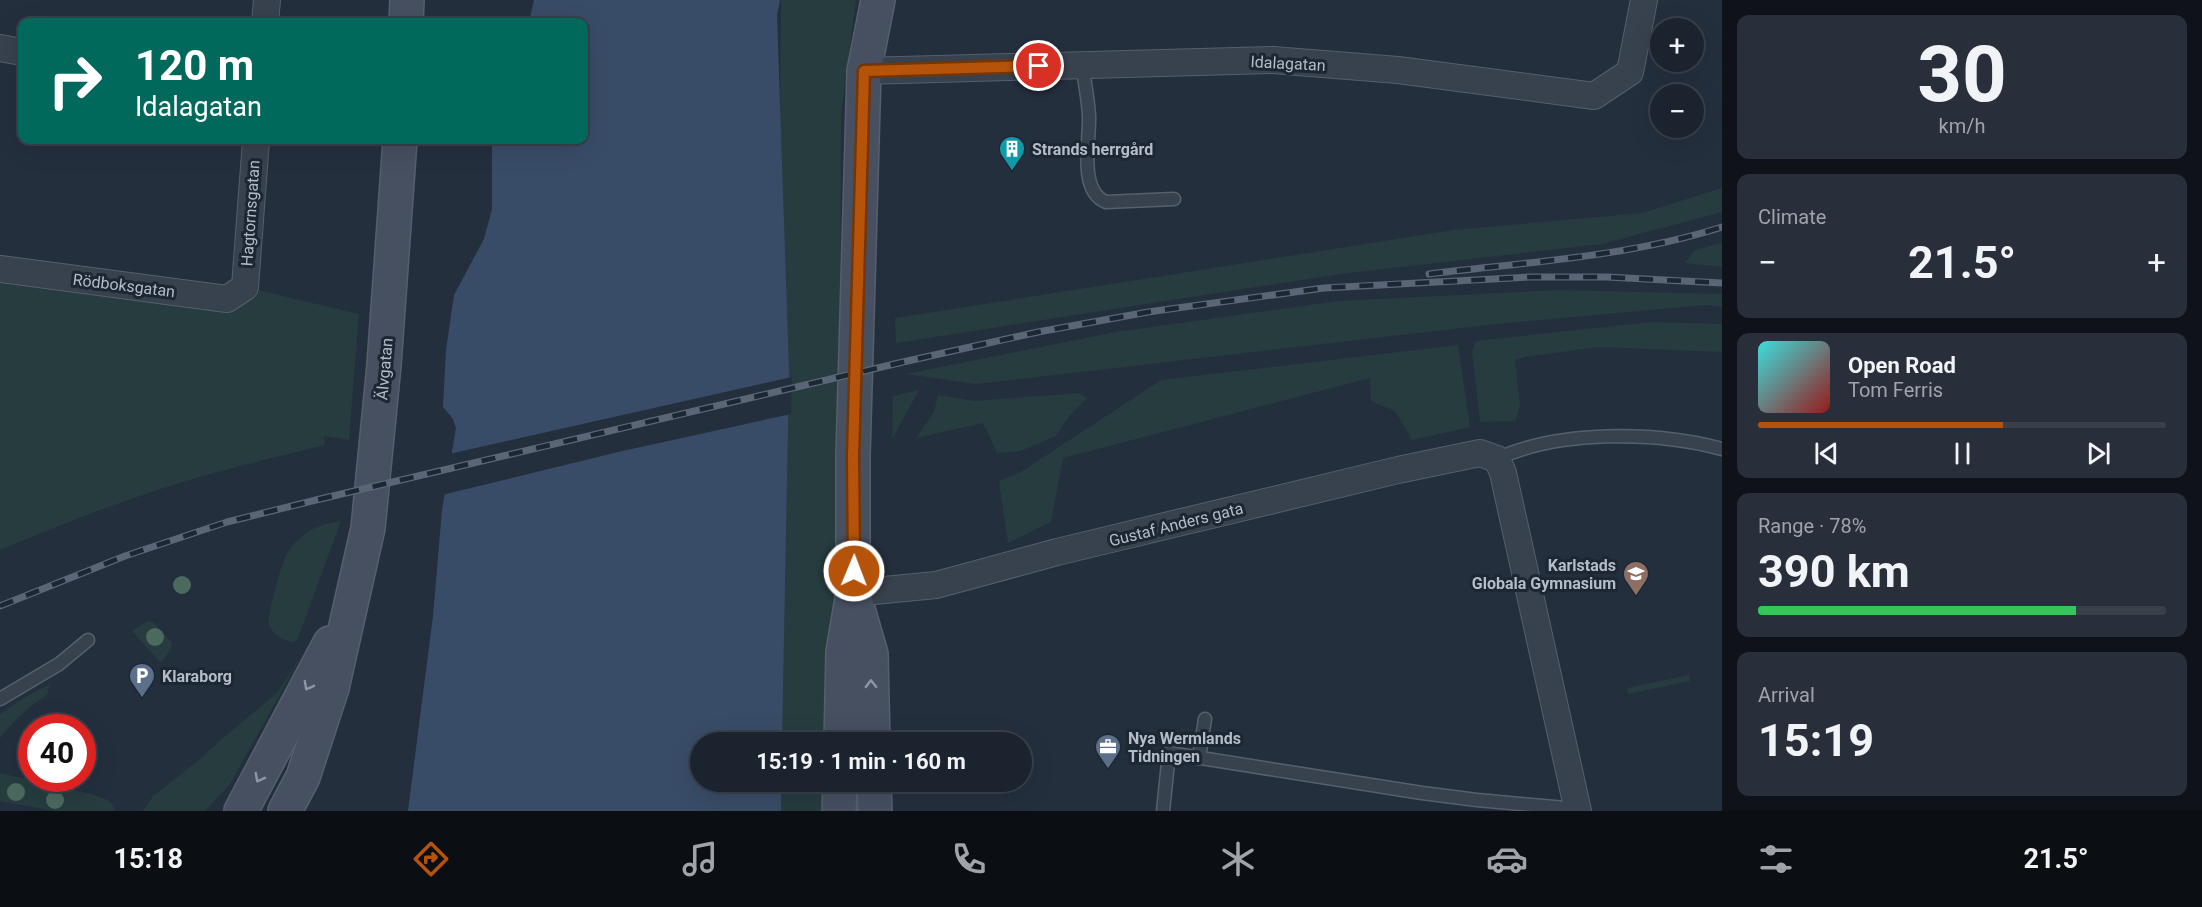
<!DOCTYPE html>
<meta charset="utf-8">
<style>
:root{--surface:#1b232e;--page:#282f3a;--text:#f1f3f6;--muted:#a0a4aa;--line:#39404a;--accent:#b45309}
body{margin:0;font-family:Roboto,sans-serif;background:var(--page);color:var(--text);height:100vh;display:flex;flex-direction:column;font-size:22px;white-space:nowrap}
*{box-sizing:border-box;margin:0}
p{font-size:20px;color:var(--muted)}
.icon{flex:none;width:33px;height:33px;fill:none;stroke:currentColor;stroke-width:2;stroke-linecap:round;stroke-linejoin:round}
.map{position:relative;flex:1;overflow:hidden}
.panel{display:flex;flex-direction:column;gap:15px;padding:15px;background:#0f1319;width:480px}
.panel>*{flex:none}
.top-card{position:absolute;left:18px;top:18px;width:570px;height:126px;border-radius:12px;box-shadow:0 6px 24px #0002,0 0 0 2px var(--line);background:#00695c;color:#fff;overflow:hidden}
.tools{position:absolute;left:1650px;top:18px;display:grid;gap:12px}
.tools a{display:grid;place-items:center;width:54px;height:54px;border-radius:50%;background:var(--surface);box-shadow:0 6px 24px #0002,0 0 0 2px var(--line);font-size:30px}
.speed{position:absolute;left:18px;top:714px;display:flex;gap:12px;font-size:30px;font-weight:700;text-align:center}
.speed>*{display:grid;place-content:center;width:78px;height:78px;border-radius:50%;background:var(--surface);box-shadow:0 6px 24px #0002,0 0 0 2px var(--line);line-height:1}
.speed .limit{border:9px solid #d22;background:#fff;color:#111}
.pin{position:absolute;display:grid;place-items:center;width:51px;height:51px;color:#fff;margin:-26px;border:3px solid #fff;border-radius:50%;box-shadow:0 2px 6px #0007}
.me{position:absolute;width:66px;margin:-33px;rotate:1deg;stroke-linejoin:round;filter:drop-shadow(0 0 4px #0008)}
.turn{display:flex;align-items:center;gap:21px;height:126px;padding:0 18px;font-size:27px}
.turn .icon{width:78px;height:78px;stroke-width:2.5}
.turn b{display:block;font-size:42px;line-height:51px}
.big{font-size:45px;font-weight:700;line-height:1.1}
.panel .card{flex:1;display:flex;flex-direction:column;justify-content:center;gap:9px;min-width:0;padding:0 21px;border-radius:12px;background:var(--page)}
.panel .dial{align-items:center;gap:0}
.dial b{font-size:78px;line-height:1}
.song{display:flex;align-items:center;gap:18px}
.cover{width:72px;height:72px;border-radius:9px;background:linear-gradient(135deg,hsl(180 70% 55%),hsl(0 70% 35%))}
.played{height:6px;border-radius:3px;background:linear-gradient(90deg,var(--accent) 60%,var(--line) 60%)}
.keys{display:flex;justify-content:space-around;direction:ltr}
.heat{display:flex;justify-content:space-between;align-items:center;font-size:33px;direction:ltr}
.charge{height:9px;border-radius:4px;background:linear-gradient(90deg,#34c759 78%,var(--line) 0)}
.trip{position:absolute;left:690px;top:732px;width:342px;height:60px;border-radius:30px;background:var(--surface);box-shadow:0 6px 24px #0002,0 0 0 2px var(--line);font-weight:700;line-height:60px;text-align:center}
.menu{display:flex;height:96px;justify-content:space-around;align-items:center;background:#0b0e12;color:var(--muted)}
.menu .icon{width:42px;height:42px}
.menu .current{color:var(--accent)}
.menu b{font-size:27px;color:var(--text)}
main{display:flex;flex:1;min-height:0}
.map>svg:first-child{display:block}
.green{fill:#263c3f}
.water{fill:#394c67}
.pier{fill:#242f3e}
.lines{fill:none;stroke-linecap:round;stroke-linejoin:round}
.lane-casing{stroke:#565f6c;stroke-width:15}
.street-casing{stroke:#565f6c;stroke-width:28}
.secondary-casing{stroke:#565f6c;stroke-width:36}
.lane{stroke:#38414e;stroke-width:12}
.street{stroke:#38414e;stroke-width:26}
.secondary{stroke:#465061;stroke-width:33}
.rail-casing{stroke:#5a6575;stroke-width:7}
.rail{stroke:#1d2633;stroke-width:4.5;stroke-dasharray:14;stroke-linecap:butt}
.tree{fill:#4b6a5d}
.oneway{stroke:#8e96a5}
.route-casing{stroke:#753606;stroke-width:15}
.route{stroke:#b45309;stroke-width:10}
.labels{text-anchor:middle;stroke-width:6;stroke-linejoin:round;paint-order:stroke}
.street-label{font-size:16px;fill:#b4bcc9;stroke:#1d2633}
.poi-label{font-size:16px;font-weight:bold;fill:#b4bcc9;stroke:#1d2633;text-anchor:start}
</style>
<main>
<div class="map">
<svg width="1722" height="811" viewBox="0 0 1722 811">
<rect width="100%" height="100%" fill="#242f3e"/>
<g class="green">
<path d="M781 0H856L841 115 839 742H775Z"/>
<path d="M1722 188V212L1602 244 1340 274 896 343 895 318 1454 230 1642 213Z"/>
<path d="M1722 243V267L1685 263 1695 250Z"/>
<path d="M0 269 227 299 245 287 359 314 349 440 324 436 325 445C285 455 245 464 206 475 136 495 67 522 0 550Z"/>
<path d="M1560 290 1722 294V307L1705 305 1496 324 976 384 906 374 1116 332 1338 301Z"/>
<path d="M1651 322 1722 324V352L1599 347 1524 357 1515 360 1520 406 1515 421 1480 422 1472 351 1476 341Z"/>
<path d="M1458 345 1470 427 1412 440 1395 411 1371 401 1370 378 1063 458 1051 522 1008 543 999 481 1021 472 1161 380Z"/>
<path d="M919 390 892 439 893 396Z"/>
<path d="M1079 393 1087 398 1070 415 1056 436 1021 451 997 453 983 423 916 438 934 412 938 395 974 401Z"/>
<path d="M341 521 298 638 294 642C284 641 273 635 269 625 266 618 281 566 285 558 288 551 293 544 299 539 311 527 324 524 341 521Z"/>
<path d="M148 621 153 622 172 643 171 649 161 663 132 631Z"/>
<path d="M303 653 230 784 205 811H143L153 796 199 760 223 738 277 693Z"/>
<path d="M1689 675 1690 681 1628 694 1627 688Z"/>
<path d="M50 684 47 695C28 707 14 721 0 738V714L27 696Z"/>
<path d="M0 773 91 794 108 800 114 806V811H55L0 801Z"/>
<rect x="774" y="782" width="65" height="29"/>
</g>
<path class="water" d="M534 0H780L777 15 789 371 782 742H700V782H781V811H408L433 616 442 510 456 428 453 419 443 407 446 350 454 295 484 239 492 209V147L496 140H584V22H529Z"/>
<path class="pier" d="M792 377 791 414 618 452 442 495 449 454Z"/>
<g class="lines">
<defs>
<g id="lane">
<path d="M1082 65C1085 82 1088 99 1089 116 1090 140 1078 191 1106 202L1174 199"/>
<path d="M1497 459C1558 430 1657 431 1722 449"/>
<path d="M0 699 59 664 88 640"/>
<path d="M1199 758 1205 719"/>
<path d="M1163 811 1169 753 1422 793 1477 800 1577 809"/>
</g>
<g id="street">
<path d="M265 22 267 0"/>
<path d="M0 48 22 52"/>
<path d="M864 71 1273 60 1398 70 1594 96 1630 72 1644 0"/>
<path d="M0 269 227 299 245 287 256 140"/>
<path d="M853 593 936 585 1057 552 1398 470 1480 453 1497 459 1503 473 1578 811"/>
</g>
<g id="secondary">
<path d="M406 22 407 0"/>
<path d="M855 599 871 654 873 742"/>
<path d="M841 742 843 652 853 593V456L864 71 878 0"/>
<path d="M874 782 875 811"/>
<path d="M241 811 330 643"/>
<path d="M285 811 303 777 332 688 368 528 384 365 400 140"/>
<path d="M839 811 840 782"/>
</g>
</defs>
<use href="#lane" class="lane-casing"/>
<use href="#street" class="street-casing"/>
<use href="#secondary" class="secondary-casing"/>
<use href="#lane" class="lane"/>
<use href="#street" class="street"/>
<use href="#secondary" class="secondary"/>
<defs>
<g id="rail">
<path d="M1429 274C1527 262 1627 257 1722 227"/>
<path d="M0 606 125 556 227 522 316 500 903 362 1038 332 1148 312 1324 288 1530 277H1607L1722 283"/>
</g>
</defs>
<use href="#rail" class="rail-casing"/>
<use href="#rail" class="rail"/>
</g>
<g class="tree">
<circle cx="182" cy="585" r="9"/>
<circle cx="155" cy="637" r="9"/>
<circle cx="16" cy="792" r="9"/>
<circle cx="55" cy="800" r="9"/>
</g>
<defs><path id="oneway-chevron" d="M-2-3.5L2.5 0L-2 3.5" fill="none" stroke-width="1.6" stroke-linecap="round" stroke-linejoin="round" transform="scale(1.5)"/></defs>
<g class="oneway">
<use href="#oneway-chevron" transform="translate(871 684) rotate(-91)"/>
<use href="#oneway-chevron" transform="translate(308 686) rotate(118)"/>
<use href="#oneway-chevron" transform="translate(259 778) rotate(118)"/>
</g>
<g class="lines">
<defs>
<path id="route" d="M854 571 853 456 864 71 1039 66"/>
</defs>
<use href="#route" class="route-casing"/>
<use href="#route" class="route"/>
</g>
<defs>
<symbol id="building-pin" viewBox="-11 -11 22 30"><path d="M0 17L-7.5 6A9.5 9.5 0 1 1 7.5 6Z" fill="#0f9aa8" stroke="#1d2633"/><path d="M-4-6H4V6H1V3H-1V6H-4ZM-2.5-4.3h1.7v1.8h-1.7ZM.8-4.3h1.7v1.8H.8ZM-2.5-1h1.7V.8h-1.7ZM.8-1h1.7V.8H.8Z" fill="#fff"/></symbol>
<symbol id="school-pin" viewBox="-11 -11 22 30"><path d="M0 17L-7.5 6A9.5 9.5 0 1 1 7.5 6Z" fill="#8d6e63" stroke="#1d2633"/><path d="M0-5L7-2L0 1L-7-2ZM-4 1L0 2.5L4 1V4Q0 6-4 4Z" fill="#fff"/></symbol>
<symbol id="parking-pin" viewBox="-11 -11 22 30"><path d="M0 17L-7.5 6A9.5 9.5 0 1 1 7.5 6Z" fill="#5c6f8a" stroke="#1d2633"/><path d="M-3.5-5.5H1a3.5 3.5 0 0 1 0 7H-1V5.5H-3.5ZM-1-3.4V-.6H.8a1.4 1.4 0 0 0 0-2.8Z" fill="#fff"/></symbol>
<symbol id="office-pin" viewBox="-11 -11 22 30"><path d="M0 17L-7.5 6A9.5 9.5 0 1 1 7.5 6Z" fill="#5c6f8a" stroke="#1d2633"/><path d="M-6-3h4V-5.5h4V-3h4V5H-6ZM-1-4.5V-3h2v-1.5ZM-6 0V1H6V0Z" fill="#fff"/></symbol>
</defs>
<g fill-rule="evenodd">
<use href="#building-pin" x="997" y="134" width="30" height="40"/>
<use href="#school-pin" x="1621" y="559" width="30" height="40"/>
<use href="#parking-pin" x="127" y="661" width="30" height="40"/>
<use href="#office-pin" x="1093" y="732" width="30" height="40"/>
</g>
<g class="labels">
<g class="street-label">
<text transform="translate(1288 63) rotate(3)" y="6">Idalagatan</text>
<text transform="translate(250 213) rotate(-86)" y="6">Hagtornsgatan</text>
<text transform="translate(124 285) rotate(7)" y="6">Rödboksgatan</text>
<text transform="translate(384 369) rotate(-85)" y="6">Älvgatan</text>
<text transform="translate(1176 524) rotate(-14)" y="6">Gustaf Anders gata</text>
</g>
<g class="poi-label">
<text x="1032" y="155">Strands herrgård</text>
<text x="1616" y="571" text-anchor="end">Karlstads<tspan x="1616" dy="18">Globala Gymnasium</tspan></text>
<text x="162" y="682">Klaraborg</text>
<text x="1128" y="744">Nya Wermlands<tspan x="1128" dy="18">Tidningen</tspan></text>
</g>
</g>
</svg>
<div class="tools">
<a>+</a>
<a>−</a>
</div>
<div class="speed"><div class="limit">40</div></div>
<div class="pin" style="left:1039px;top:66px;background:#d93025"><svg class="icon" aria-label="arrive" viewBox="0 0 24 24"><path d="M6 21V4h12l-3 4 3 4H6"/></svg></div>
<svg class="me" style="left:854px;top:571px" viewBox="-20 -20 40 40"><circle r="17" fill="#b45309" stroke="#fff" stroke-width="3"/><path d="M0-11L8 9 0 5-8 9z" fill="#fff"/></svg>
<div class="trip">15:19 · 1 min · 160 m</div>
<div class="top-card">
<div class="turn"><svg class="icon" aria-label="right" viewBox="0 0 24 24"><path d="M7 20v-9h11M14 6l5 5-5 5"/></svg><div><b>120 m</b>Idalagatan</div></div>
</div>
</div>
<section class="panel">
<div class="card dial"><b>30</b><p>km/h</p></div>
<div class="card"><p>Climate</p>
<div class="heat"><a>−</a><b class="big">21.5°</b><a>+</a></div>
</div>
<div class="card">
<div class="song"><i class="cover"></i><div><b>Open Road</b><p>Tom Ferris</p></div></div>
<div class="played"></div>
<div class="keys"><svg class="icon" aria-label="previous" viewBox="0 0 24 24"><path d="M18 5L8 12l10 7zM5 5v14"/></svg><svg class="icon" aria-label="pause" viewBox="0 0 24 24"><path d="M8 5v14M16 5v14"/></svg><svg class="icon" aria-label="next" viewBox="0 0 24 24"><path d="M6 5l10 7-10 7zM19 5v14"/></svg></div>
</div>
<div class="card"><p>Range · 78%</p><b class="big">390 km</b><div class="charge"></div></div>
<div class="card"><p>Arrival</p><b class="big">15:19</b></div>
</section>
</main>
<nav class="menu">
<b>15:18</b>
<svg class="icon current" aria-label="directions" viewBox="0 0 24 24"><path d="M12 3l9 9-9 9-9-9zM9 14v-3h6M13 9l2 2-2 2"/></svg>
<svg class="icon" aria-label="music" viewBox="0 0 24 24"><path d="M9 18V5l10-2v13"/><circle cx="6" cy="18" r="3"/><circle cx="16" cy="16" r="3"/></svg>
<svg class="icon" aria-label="phone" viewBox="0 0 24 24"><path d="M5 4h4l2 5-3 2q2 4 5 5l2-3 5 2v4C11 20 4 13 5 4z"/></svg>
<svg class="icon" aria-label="climate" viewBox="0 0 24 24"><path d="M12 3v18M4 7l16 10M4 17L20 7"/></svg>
<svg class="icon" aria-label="car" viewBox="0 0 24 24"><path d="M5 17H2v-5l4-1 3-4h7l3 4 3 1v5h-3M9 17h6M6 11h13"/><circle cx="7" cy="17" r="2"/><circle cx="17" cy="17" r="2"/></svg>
<svg class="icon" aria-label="filters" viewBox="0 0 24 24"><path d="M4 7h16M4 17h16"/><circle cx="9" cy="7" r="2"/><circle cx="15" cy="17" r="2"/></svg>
<b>21.5°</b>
</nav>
